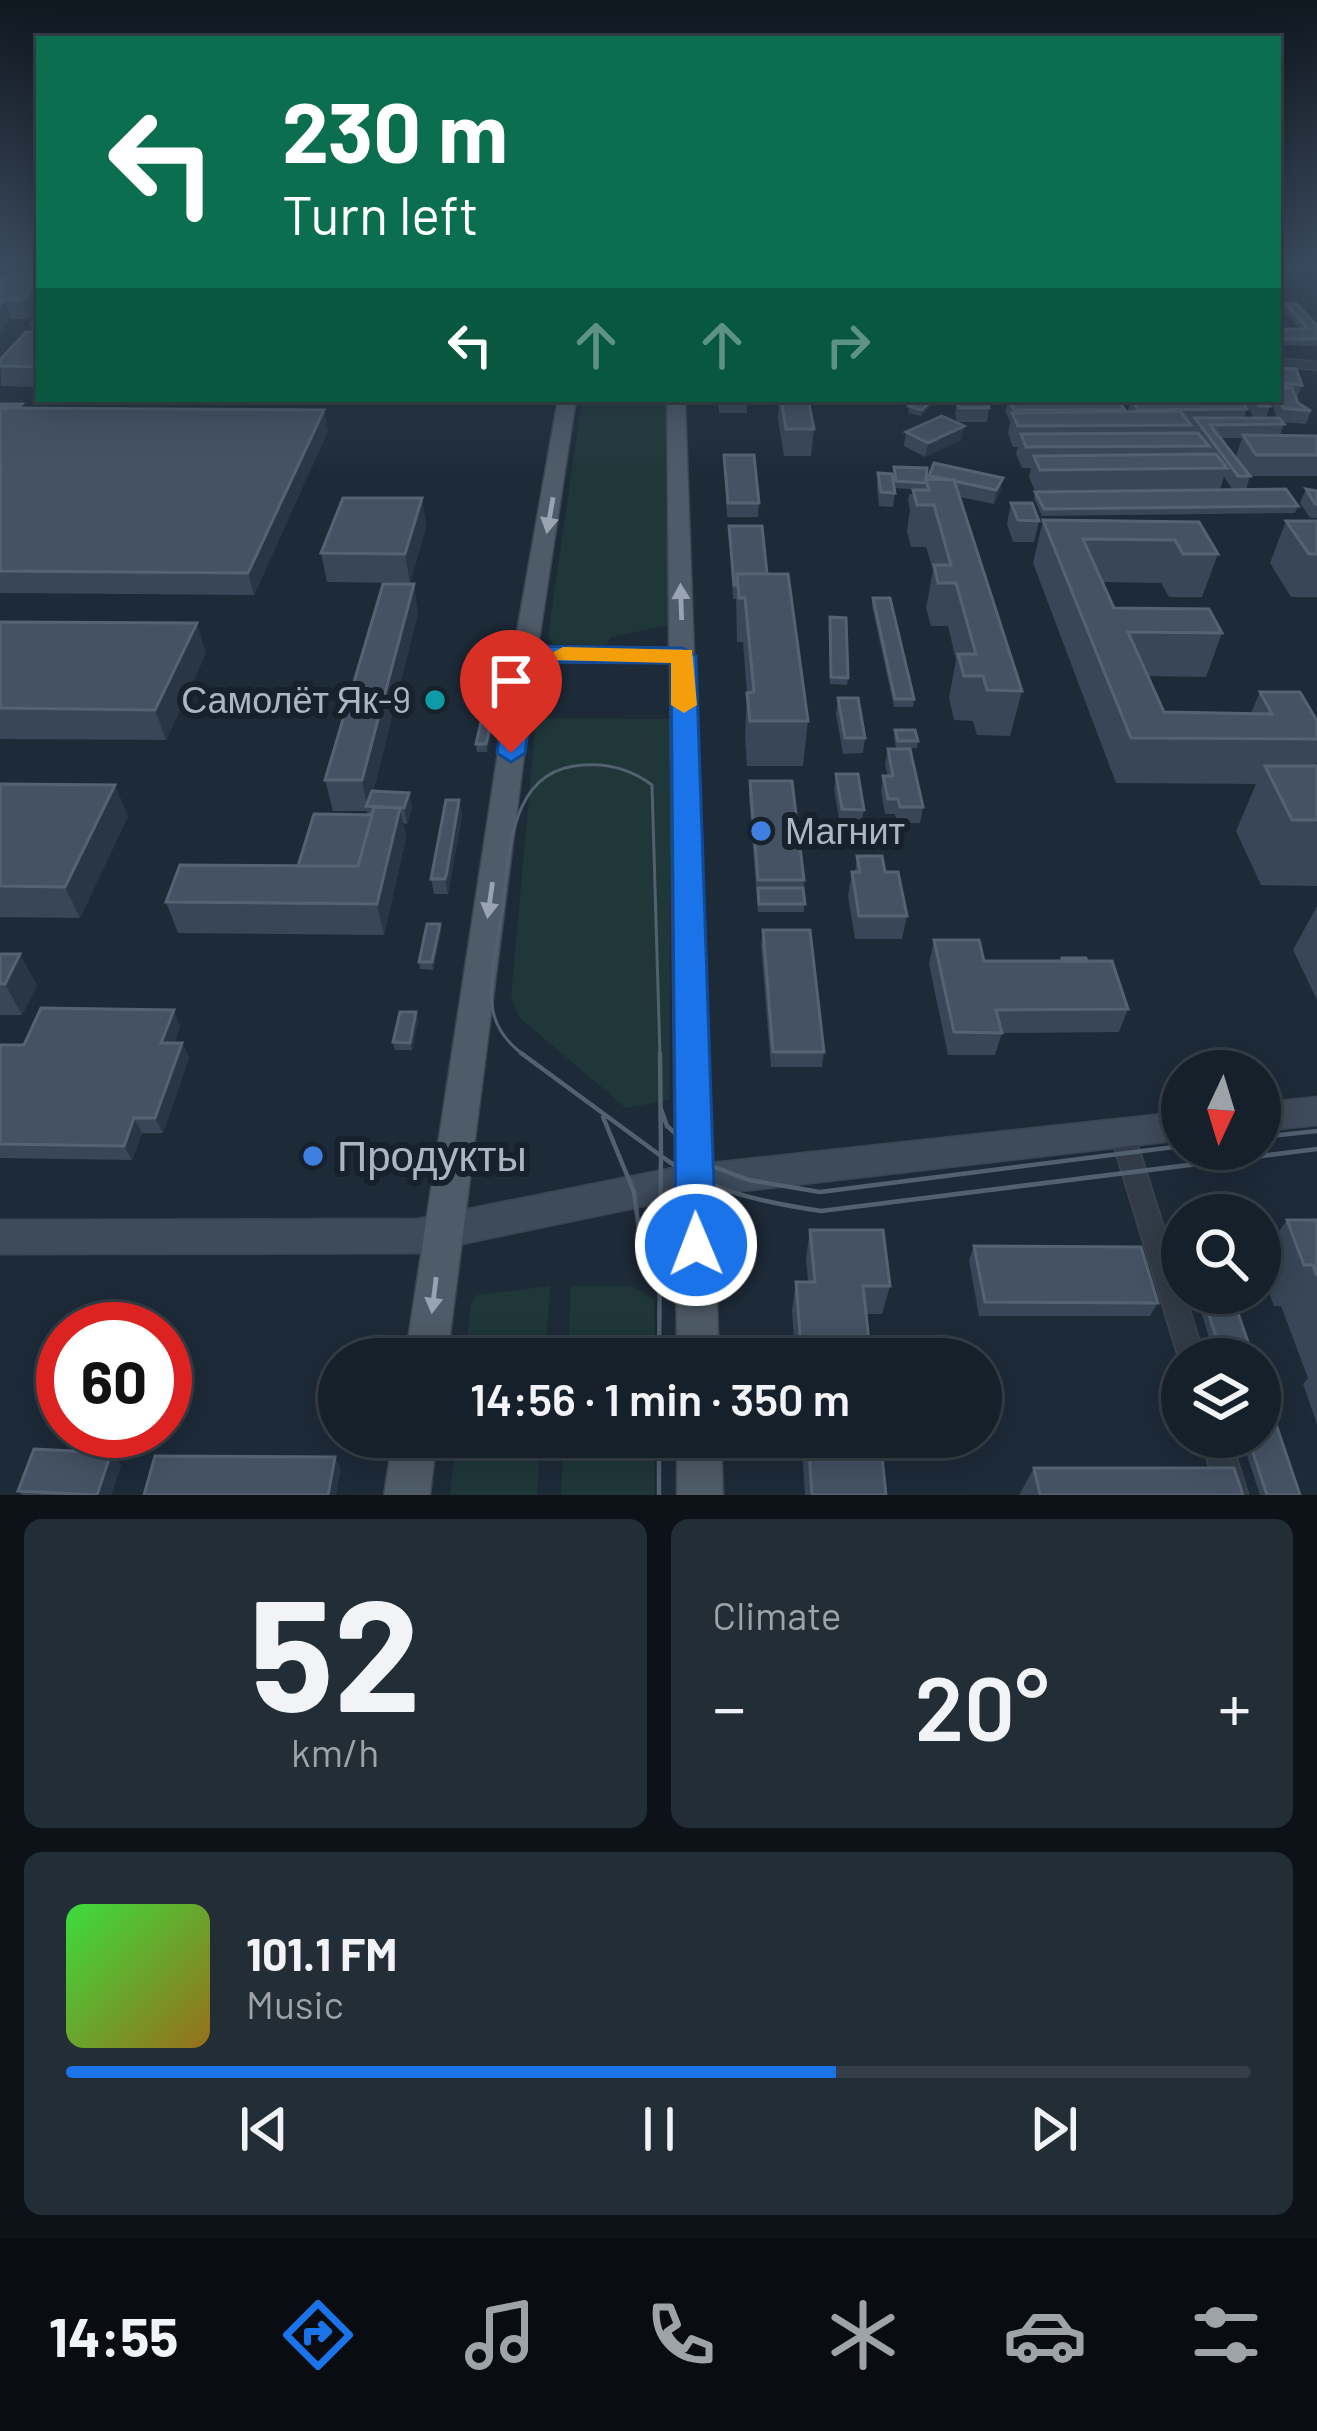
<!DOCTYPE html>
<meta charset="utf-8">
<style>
:root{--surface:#16202a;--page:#232d36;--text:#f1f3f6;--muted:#9ea3a8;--line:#353e47;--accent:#1a73e8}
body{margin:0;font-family:Barlow,sans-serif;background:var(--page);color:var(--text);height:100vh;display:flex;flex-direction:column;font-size:45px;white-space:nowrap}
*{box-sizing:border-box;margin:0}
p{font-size:39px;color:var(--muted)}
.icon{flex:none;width:66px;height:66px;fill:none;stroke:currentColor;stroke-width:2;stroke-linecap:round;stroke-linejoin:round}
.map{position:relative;height:1495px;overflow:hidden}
.drawer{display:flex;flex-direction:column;gap:24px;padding:24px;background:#0c1217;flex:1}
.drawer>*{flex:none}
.guide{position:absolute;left:36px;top:36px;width:1245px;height:366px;border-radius:0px;box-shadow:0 6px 30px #0003,0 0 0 3px var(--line);background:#0b6e4f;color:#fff;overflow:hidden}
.needle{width:78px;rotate:184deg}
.controls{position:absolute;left:1161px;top:1050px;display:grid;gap:24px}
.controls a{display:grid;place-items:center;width:120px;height:120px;border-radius:50%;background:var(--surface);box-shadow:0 6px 30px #0003,0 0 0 3px var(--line);font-size:60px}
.speed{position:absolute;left:36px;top:1302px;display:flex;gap:24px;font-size:60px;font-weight:700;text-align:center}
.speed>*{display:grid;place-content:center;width:156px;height:156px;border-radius:50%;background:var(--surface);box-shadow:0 6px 30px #0003,0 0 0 3px var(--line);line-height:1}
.speed .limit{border:18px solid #d22;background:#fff;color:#111}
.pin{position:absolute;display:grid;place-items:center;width:102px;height:102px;color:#fff;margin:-123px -51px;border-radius:50% 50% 50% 0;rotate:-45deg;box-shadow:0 0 12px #0007}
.pin .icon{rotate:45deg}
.me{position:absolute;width:132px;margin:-66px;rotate:359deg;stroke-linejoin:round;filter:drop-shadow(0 0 9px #0008)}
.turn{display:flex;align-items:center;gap:42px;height:252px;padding:0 48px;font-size:54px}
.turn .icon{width:156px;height:156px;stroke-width:2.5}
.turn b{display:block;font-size:84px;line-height:102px}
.lanes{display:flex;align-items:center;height:114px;padding:0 48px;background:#0003;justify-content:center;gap:60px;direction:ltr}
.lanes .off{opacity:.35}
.big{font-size:90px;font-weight:600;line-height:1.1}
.drawer .card{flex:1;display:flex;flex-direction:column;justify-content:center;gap:18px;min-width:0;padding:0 42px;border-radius:18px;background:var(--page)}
.drawer .dial{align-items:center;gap:0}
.dial b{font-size:156px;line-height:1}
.song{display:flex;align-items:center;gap:36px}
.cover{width:144px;height:144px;border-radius:18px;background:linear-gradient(135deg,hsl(120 70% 55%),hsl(40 70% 35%))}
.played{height:12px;border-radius:6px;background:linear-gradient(90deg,var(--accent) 65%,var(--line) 65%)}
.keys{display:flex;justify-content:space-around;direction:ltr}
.heat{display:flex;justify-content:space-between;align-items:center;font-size:66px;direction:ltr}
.drawer .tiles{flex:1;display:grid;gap:24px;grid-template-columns:1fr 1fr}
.card:last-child{grid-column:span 2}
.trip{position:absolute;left:318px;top:1338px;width:684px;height:120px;border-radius:60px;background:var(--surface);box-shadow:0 6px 30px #0003,0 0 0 3px var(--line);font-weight:600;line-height:120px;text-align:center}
.tabs{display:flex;height:192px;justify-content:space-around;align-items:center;background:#090d11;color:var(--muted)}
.tabs .icon{width:84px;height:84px}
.tabs .active{color:var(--accent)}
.tabs b{font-size:54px;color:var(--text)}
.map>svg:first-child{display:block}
.green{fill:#1f3739}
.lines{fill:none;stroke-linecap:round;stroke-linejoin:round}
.street-casing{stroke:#3a4551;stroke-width:3}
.secondary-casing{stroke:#3a4551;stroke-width:3}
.primary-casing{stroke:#3a4551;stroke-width:3}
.street{fill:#313c48;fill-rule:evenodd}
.secondary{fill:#3e4b5b;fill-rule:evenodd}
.primary{fill:#4e5b68;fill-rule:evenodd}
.tram-far1{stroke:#526070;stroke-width:3}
.tram{stroke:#526070;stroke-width:4.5}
.wall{fill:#384657;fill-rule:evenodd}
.shaded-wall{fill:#283646}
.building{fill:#445263;stroke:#546272;stroke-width:3}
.oneway{fill:#98a4b2}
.route{fill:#1a73e8;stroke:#114b97;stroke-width:3}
.slow{fill:#f59e0b}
.culture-dot{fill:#0f9aa8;stroke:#17212c;stroke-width:4.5}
.shop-dot{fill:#3f7fe0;stroke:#17212c;stroke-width:4.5}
.labels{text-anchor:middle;stroke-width:12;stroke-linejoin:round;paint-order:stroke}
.poi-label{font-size:36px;fill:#aab6c5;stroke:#17212c;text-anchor:end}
.near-poi-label{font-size:42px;fill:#aab6c5;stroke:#17212c;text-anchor:start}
</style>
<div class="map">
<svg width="1317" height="1495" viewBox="0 0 1317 1495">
<rect width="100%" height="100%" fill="#1d2a38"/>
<g class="green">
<path d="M582 399H669L674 624 611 637 606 645 553 644 548 636Z"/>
<path d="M536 718 672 719 669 1100 626 1108 519 1017 511 997Z"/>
<path d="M550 1286 545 1359H465L471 1302 477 1295Z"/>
<path d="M571 1286H632L654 1299V1359H568Z"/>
<path d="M456 1437H541L537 1495H450Z"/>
<path d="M564 1437H654V1495H561Z"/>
</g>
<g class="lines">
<defs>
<g id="street">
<path d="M1278 358 1317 362V370L1278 366Z"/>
<path d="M1122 1122 1131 1125 1134 1133 1205 1359H1182V1369L1110 1133 1113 1125Z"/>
<path d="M1200 1437H1230L1248 1495H1218Z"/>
</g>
<g id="secondary">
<path d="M0 266 39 268V276L0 273Z"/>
<path d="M1317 1097V1125L1260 1131V1103Z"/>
<path d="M1182 1112V1140L683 1198 418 1253 0 1254V1220L418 1219 683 1166Z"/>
</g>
<g id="primary">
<path d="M558 399H576L538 647 669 648 667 399H685L719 1359H677L670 663 536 662 447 1359H405L513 654Z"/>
<path d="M393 1437H437L430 1495H384Z"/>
<path d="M677 1437H721L723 1495H677Z"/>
</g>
</defs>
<use href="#street" class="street-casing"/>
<use href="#secondary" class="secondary-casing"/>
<use href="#primary" class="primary-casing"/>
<use href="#street" class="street"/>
<use href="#secondary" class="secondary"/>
<use href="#primary" class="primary"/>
<path class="tram-far1" d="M525 1056C507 1043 494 1027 492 1004 489 974 498 940 502 911 510 854 508 769 583 765 609 763 631 769 652 785L660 1056"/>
<g class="tram">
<path d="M521 1053 661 1156"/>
<path d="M660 1053 661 1156"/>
<path d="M661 1109 667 1126 714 1167 749 1180 820 1192 1182 1146"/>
<path d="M603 1117 634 1192 643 1259"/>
<path d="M1260 1137 1317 1131"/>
<path d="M661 1156C710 1192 762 1202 821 1211L1317 1149"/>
<path d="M659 1359 661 1156"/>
<path d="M659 1437V1495"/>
</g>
</g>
<g class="wall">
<path d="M0 278H39L29 319H11L0 331Z"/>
<path d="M1286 304 1317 326V346L1278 345V329H1301L1284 311Z"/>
<path d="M39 313V387L1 386 0 360 33 332 30 323Z"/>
<path d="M1278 368 1302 385 1297 398H1296L1298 403 1311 411 1306 424 1283 422 1284 424 1280 435 1317 436V476H1250L1246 490 1298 506 1295 513 1042 516 1034 499 1035 492 1233 490 1224 477 1220 489 1035 491 1029 477 1031 468H1022L1016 454 1018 447H1013L1008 433 1010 422 1005 411 1007 406 1002 399H1117L1124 412H1128L1129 405H1122L1118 399H1241L1247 409 1244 418H1254L1243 399H1266L1270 406 1266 418H1277L1270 399H1278ZM1220 438H1242L1236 456 1242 466Z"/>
<path d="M241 399H278L275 405H243Z"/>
<path d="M718 399H747V413H719Z"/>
<path d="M779 399H808L814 429 811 456H784L778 419Z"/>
<path d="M882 399H907L901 405 882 403Z"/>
<path d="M938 399 921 416 908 413 909 406Z"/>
<path d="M957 401 989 408 987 422H957L955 415Z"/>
<path d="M0 404 23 408 324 410 328 431 254 595 0 593Z"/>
<path d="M964 426 961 440 925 457 904 446 906 432Z"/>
<path d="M724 455 759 503 758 517H727Z"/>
<path d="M934 463 1003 478 1000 492 994 504 960 497 1022 691 1010 736 977 735 973 721 954 720 949 698 956 660 948 626H931L926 608 933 570 926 547H911L907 532 910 509 908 501 909 494H913V490H924L895 488 893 474 894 467 929 479Z"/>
<path d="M878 473 895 493 893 507 879 506 877 487Z"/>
<path d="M1306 489 1317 491V518H1310L1300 503Z"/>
<path d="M422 498 426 527 410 583 327 582 321 553Z"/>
<path d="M1011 503 1039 521 1034 542H1013L1007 524Z"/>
<path d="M1043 520 1199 522 1218 554 1202 597H1169L1161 583 1102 582 1114 608 1222 633 1206 677 1148 676 1164 712 1251 713 1260 692 1317 721V762L1315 766H1317V886L1261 885 1236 831 1256 784 1116 783 1033 563Z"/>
<path d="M1286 521H1317V597H1291L1270 563Z"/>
<path d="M729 526 767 574 808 721 803 766H747L745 737 747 694 743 642H737L736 599H733Z"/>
<path d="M873 598 914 699 913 707H894L872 606Z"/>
<path d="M418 613 373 791 409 793 412 808 407 824 403 823 406 838 384 935 178 933 166 902 298 866 368 815 367 811H333L325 780Z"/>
<path d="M830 617 848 678 847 685 830 684Z"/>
<path d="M0 622 206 653 166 740 0 739Z"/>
<path d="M838 698 865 738 863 753 843 754 836 714Z"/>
<path d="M494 721 487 752H477L476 744Z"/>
<path d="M895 730 918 741 917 748H896L894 738Z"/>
<path d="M888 749 923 807 920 823H897L895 814H885L881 791 883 776H888L885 765Z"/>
<path d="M836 774 864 810 861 825H840L834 789Z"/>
<path d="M750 781 804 880V912H758L749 797Z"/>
<path d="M0 784 128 816 80 918 0 917Z"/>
<path d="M459 800 462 816 448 894H434L431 879Z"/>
<path d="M857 856 885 872 907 916 902 939H855L848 896 852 872H855Z"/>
<path d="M1317 906V1000L1293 950Z"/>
<path d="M763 930 824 1052 822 1067H771L761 945Z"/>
<path d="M441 932 433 970 420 969 419 962Z"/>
<path d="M934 940 984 961H1061L1062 958 1128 1009 1119 1032 1002 1033 995 1055H948L929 964Z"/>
<path d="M0 954 37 985 22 1015H0Z"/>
<path d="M416 1012 418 1020 412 1050H395L393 1042Z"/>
<path d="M180 1026 174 1043H182L189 1058 163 1133H142L132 1160 0 1158V1046Z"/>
<path d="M1287 1220H1317V1424L1303 1384 1308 1378 1281 1306H1274L1260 1268V1259Z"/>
<path d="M810 1230 890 1286 882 1314H866L871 1359H795L792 1310 796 1282H808L806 1258Z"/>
<path d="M974 1246 1158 1303 1150 1316H979L969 1260Z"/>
<path d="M1195 1293H1231L1254 1359H1216Z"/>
<path d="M801 1437H880L886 1495H805Z"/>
<path d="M1241 1437H1260L1300 1495H1260Z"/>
<path d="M121 1465 111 1495H22L18 1491Z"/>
<path d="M1034 1468 1243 1495H1019Z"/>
</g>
<g class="shaded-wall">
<path d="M1278 266H1290L1288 270 1278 271Z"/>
<path d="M39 282V307L29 319 22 300Z"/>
<path d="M4 300 11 319 0 331V305Z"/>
<path d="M933 399H938L921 416 922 410Z"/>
<path d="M324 410 328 431 254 595 248 573Z"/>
<path d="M964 426 961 440 925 457 928 443Z"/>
<path d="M1003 478 1000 492 994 504 996 490Z"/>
<path d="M422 498 426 527 410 583 405 554Z"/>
<path d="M414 584 418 613 370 806H367L362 780Z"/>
<path d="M197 623 206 653 166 740 155 710Z"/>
<path d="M493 714 494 721 487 752 486 744Z"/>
<path d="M115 785 128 816 80 918 65 887Z"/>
<path d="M409 793 412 808 407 824 404 808Z"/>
<path d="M459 800 462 816 448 894 445 879Z"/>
<path d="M400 808 406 838 384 935 377 904Z"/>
<path d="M440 924 441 932 433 970 432 962Z"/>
<path d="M20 954 37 985 22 1015 5 984Z"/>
<path d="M174 1010 180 1026 168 1058 161 1043Z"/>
<path d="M416 1012 418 1020 412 1050 410 1043Z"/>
<path d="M182 1043 189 1058 163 1133 155 1118Z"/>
<path d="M134 1118 142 1133 132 1160 124 1146Z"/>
<path d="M111 1453 121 1465 111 1495H97Z"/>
<path d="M335 1457 341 1469 336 1495H328Z"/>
</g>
<g class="building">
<path d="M0 278H39V282L22 300H4L0 305Z"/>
<path d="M1286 304H1297L1317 326V339H1278V329H1308Z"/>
<path d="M26 332H39V367L0 366V360Z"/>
<path d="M1278 368 1296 369 1302 385 1278 383Z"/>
<path d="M1278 386 1292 388 1298 403 1311 411 1283 408 1278 395Z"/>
<path d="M781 399H808L814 429H786Z"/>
<path d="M917 399H933L922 410 909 406Z"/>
<path d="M1009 399H1117L1125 410H1014Z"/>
<path d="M1132 399H1241L1247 409 1138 410Z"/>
<path d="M1255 399H1266L1270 406H1259Z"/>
<path d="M957 401 987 402 989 408H959Z"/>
<path d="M0 404H22L18 408H0Z"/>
<path d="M0 408 324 410 248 573 0 571Z"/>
<path d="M1180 411 1191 425 1018 426 1012 413Z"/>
<path d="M942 416 964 426 928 443 906 432Z"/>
<path d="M1195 418H1279L1284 424 1210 425 1250 476H1238Z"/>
<path d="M1198 433 1209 446 1026 447 1021 434Z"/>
<path d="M1243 435 1317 436V455H1256Z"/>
<path d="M1216 454 1227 468 1040 470 1034 456Z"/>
<path d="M724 455H754L759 503H728Z"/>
<path d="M934 463 1003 478 996 490 954 481V480L929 476Z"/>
<path d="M894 467 927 468 926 483 896 481Z"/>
<path d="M878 473 892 474 895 493 881 492Z"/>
<path d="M926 479 954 480 1022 691 987 690 983 676H964L958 654H976L956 583H938L934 565H951L934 505H917L913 490H929Z"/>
<path d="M1286 489 1298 506 1044 509 1035 492Z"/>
<path d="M1306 489 1317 491V504H1315Z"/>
<path d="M343 498H422L405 554 321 553Z"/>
<path d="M1011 503H1032L1039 521 1018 520Z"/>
<path d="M1043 520 1199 522 1218 554H1183L1175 540 1083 539 1114 608 1209 609 1222 633 1128 632 1164 712 1272 714 1260 692H1300L1317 721V739L1131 738Z"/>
<path d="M1286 521H1317V554H1309Z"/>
<path d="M729 526H762L767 574H737V585H734Z"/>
<path d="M737 574H788L808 721H750L747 693 754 692 745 598H739Z"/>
<path d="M383 584H414L362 780H325Z"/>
<path d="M873 598H890L914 699H895Z"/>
<path d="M830 617 846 618 848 678 831 677Z"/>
<path d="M0 622 197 623 155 710 0 708Z"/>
<path d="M838 698H858L865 738H845Z"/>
<path d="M483 713 493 714 486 744H476Z"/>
<path d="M895 730H915L918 741H898Z"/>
<path d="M888 749H910L923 807H900L898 799H888L883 776H893Z"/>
<path d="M1265 766H1317V820H1292Z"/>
<path d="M836 774H858L864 810 842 809Z"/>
<path d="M750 781H792L804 880H758Z"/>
<path d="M0 784 115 785 65 887 0 886Z"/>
<path d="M372 791 409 793 404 808 366 806Z"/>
<path d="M446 800H459L447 872 445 879H431Z"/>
<path d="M374 807 400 808 377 904 166 902 180 865 358 866Z"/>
<path d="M314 814 372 815 358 866H298Z"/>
<path d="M857 856H882L885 872H898L907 916H859L852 872H860Z"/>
<path d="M758 888H803L805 904H759Z"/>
<path d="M427 924H440L432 962H419Z"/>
<path d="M763 930H810L824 1052H773Z"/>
<path d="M934 940H979L984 961H1112L1128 1009 996 1010 1002 1033 954 1032Z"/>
<path d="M0 954H20L5 984H0Z"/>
<path d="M1062 958H1086L1087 961H1062Z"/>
<path d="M41 1008 174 1010 161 1043H182L155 1118H134L124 1146 0 1144V1046L1 1045H24Z"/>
<path d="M400 1012H416L410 1043 393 1042Z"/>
<path d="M1287 1220H1317V1276L1313 1265H1304Z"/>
<path d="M810 1230H883L890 1286H863L871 1359H802L796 1282H815Z"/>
<path d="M974 1246 1141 1247 1158 1303 985 1302Z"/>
<path d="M1202 1293H1231L1254 1359H1223Z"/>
<path d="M1260 1377 1300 1495H1267L1248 1437H1260Z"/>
<path d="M808 1437H880L886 1495H812Z"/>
<path d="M34 1449 111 1453 97 1495 18 1491Z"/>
<path d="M155 1456 335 1457 328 1495H144Z"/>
<path d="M1034 1468H1234L1243 1495H1040Z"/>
</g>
<defs><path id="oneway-solid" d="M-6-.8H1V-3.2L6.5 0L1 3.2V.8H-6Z" transform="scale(3)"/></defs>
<g class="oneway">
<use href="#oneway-solid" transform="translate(550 515) rotate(100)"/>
<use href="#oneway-solid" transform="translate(681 602) rotate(-92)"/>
<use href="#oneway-solid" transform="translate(490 900) rotate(98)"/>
<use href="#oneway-solid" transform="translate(434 1295) rotate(97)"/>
</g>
<linearGradient id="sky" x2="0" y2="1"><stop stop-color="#10171f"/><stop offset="0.56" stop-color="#3a4a5e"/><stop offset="1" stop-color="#3a4a5e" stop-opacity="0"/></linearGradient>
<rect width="1317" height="475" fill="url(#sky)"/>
<path class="route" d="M525 646 683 648 696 656 716 1245 710 1259 696 1264 682 1259 676 1245 671 663 537 662 525 753 511 762 497 753 513 654Z"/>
<path class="slow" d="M563 647 692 650 697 705 684 713 671 705V663L554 660 550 654Z"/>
<circle class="culture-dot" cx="435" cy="700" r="12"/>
<g class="shop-dot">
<circle cx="761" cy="831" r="12"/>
<circle cx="313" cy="1156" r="12"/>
</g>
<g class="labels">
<g class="poi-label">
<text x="411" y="713">Самолёт Як-9</text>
<text x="785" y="844" text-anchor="start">Магнит</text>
</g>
<g class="near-poi-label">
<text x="337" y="1171">Продукты</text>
</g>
</g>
</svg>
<div class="controls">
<a><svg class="needle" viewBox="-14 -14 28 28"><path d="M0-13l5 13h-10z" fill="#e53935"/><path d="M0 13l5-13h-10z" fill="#9ea3a8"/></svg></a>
<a><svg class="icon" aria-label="search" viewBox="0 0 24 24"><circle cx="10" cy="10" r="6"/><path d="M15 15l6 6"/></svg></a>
<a><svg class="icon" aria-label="layers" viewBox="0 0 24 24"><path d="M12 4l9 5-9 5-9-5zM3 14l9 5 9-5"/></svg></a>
</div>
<div class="speed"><div class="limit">60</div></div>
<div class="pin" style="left:511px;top:753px;background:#d93025"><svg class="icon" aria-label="arrive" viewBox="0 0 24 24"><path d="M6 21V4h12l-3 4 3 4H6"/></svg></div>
<svg class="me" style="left:696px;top:1245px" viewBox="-20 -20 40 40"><circle r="17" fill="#1a73e8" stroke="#fff" stroke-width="3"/><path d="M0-11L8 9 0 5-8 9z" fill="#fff"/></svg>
<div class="trip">14:56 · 1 min · 350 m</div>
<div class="guide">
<div class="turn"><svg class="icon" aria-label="left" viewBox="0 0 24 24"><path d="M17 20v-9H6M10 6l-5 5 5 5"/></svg><div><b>230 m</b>Turn left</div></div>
<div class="lanes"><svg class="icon" aria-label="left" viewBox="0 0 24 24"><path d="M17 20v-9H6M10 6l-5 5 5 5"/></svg><svg class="icon off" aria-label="ahead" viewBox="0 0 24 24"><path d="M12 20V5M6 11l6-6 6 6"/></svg><svg class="icon off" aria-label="ahead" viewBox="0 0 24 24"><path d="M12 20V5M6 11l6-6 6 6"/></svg><svg class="icon off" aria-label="right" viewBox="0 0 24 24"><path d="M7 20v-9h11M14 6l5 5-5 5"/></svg></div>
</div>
</div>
<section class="drawer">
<div class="tiles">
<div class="card dial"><b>52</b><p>km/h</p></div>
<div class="card"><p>Climate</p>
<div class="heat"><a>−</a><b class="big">20°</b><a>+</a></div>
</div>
<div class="card">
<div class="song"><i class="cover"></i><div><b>101.1 FM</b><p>Music</p></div></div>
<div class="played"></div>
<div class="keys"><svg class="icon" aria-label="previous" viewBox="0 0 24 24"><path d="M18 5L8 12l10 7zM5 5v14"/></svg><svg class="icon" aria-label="pause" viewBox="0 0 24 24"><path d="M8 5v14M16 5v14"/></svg><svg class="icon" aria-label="next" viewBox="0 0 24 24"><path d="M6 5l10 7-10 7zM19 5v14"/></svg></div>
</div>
</div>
</section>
<nav class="tabs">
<b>14:55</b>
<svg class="icon active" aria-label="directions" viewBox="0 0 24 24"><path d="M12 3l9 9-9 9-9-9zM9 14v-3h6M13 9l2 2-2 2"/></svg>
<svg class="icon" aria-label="music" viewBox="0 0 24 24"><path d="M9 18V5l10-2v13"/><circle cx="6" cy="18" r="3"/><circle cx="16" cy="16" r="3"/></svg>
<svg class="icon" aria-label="phone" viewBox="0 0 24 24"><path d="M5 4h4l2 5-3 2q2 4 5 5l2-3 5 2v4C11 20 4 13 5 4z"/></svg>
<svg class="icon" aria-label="climate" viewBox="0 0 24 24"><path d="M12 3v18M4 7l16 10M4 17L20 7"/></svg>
<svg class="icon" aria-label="car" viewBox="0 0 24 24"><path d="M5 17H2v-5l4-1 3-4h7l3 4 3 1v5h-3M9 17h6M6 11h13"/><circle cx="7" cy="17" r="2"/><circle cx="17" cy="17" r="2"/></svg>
<svg class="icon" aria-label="filters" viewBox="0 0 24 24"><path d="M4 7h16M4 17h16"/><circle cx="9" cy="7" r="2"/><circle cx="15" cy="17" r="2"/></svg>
</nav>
